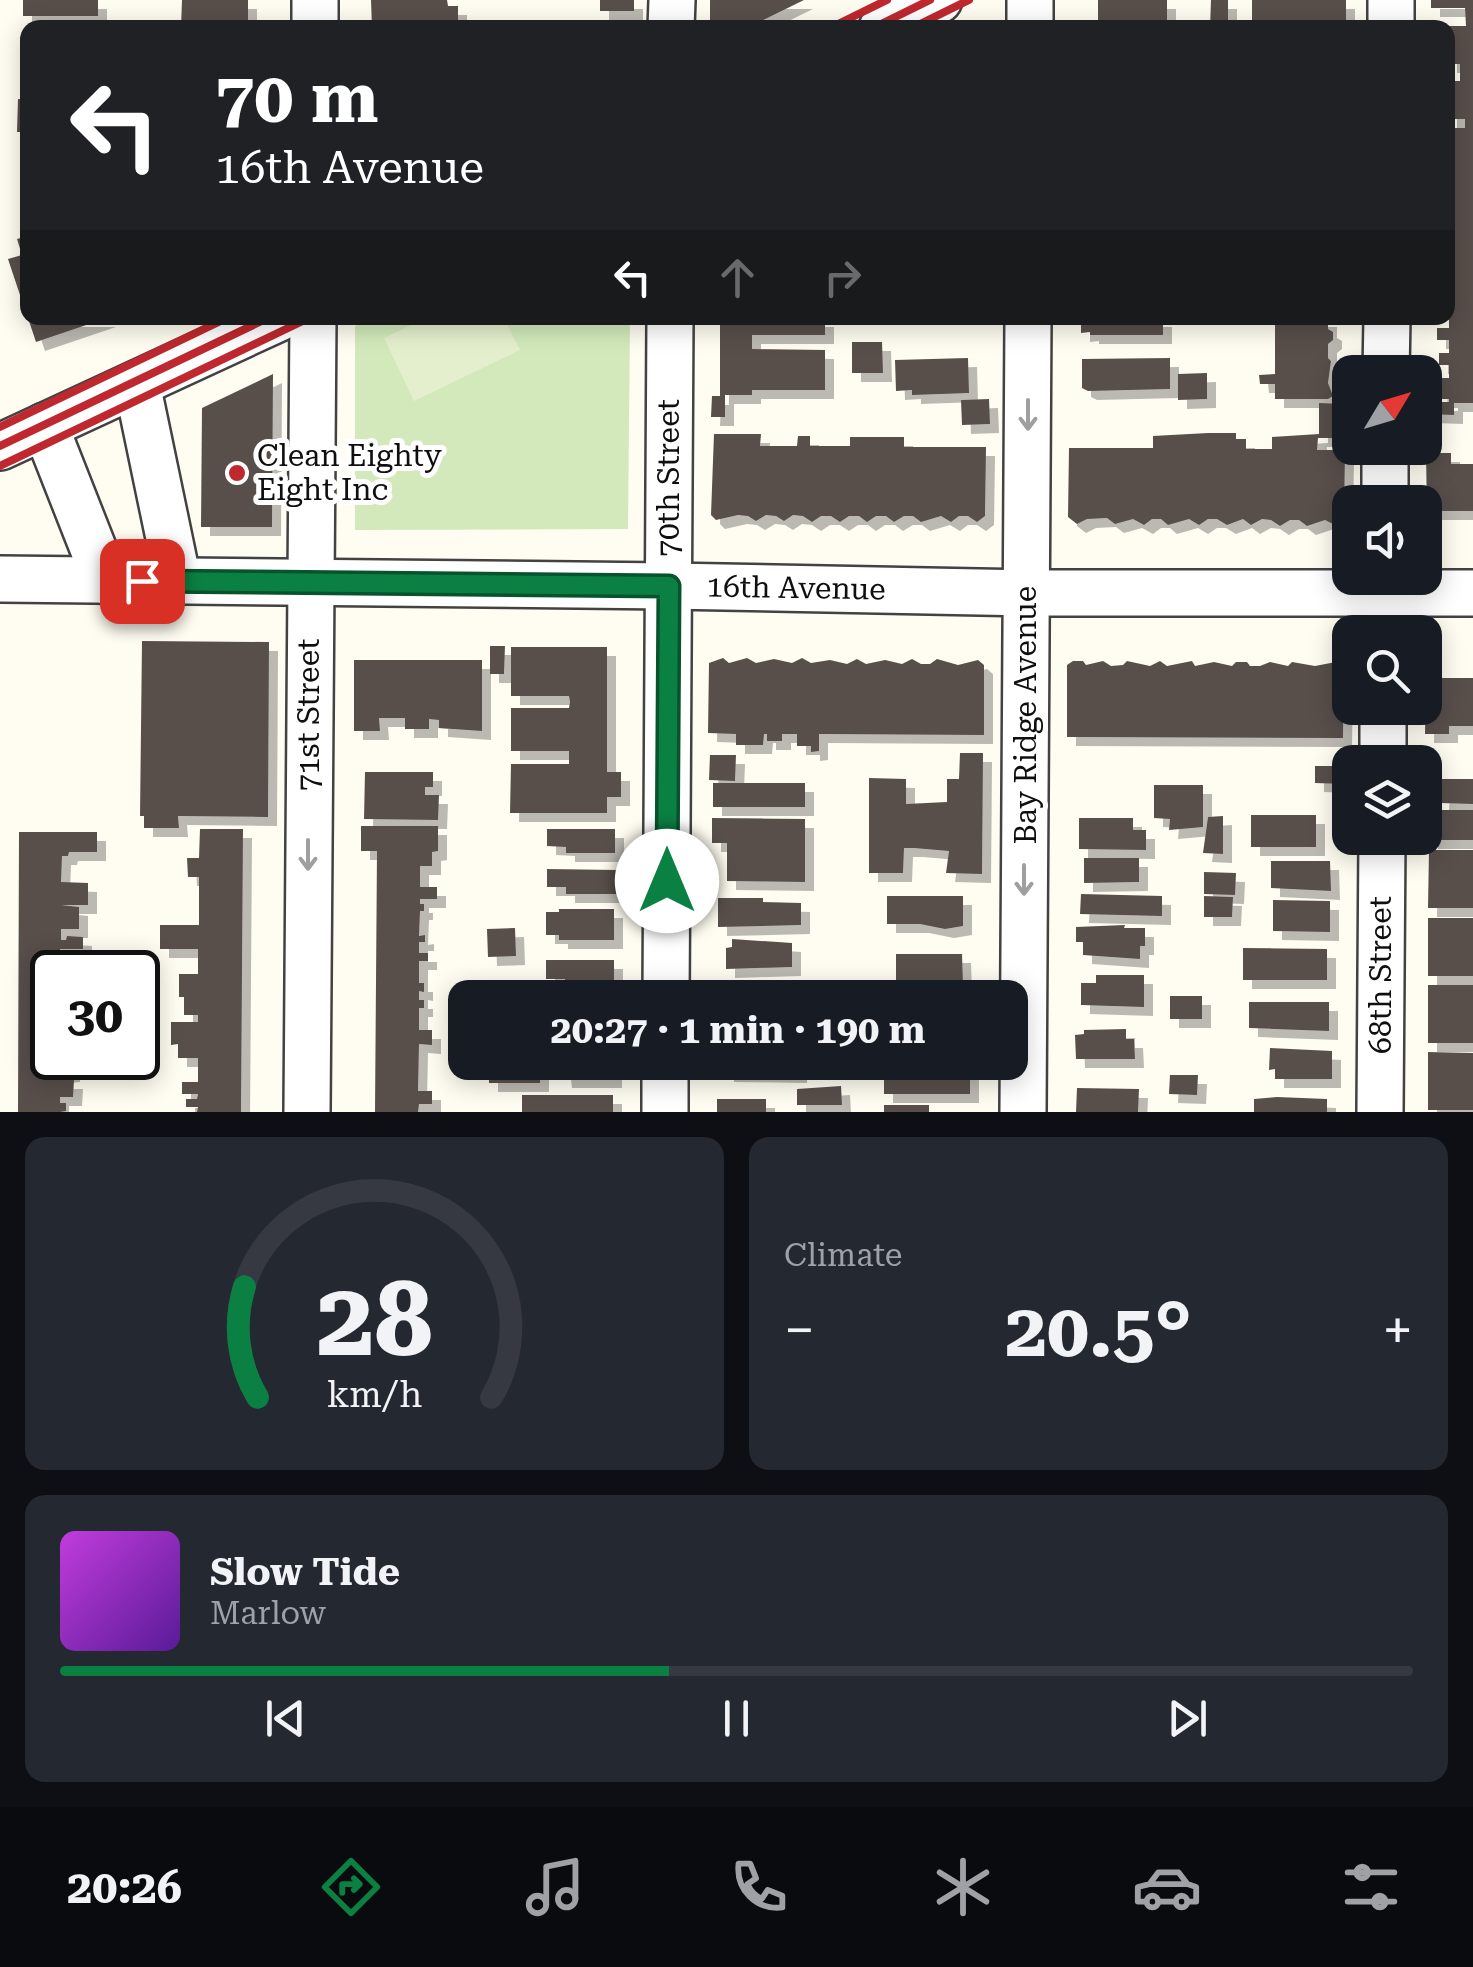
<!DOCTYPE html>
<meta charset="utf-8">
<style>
:root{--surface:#171b24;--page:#242831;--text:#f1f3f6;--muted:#9ea1a6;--line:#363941;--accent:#0b8043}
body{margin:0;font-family:"Roboto Serif",serif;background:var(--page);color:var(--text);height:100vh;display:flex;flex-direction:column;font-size:38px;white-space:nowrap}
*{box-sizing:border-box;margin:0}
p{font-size:32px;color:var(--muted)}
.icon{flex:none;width:55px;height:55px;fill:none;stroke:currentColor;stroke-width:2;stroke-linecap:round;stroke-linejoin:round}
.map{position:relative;height:1112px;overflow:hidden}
.panel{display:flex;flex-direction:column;gap:25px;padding:25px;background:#0d0f14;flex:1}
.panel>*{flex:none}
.banner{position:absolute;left:20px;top:20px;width:1435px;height:305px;border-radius:20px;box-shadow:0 5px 25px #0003;background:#202124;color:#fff;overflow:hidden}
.needle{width:65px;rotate:52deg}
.tools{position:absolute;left:1332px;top:355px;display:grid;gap:20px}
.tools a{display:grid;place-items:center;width:110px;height:110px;border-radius:20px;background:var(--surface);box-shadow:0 5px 25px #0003;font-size:50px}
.speed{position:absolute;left:30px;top:950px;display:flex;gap:20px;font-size:50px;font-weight:700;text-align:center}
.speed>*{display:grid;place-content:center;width:130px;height:130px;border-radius:50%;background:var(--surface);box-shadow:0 5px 25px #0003;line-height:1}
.speed .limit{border:5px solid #111;border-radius:15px;background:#fff;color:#111}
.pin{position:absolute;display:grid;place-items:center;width:85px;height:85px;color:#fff;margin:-42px;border-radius:20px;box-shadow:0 5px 15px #0006}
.me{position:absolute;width:110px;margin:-55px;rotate:0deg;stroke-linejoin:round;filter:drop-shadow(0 0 8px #0008)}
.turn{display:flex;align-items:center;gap:35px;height:210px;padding:0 30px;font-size:45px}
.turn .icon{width:130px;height:130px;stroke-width:2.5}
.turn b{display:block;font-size:70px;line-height:85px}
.lanes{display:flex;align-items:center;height:95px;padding:0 30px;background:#0003;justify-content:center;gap:50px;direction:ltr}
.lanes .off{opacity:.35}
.big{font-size:75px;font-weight:700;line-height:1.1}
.panel .card{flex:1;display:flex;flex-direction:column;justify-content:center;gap:15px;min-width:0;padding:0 35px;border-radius:20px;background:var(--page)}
.panel .dial{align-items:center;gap:0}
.dial svg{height:260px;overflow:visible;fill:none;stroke:var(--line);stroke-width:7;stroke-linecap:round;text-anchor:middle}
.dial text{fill:var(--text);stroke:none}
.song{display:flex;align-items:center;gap:30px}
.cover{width:120px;height:120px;border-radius:15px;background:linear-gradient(135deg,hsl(290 70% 55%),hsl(270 70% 35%))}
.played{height:10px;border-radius:5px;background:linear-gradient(90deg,var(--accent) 45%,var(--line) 45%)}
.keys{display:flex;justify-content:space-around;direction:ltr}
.heat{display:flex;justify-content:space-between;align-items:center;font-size:55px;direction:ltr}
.panel .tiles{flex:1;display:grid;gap:25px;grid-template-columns:1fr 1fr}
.card:last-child{grid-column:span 2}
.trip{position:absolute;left:448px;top:980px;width:580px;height:100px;border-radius:20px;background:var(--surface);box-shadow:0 5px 25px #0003;font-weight:700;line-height:100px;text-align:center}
.tabs{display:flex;height:160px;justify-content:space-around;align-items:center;background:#090b0e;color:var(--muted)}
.tabs .icon{width:70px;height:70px}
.tabs .selected{color:var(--accent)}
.tabs b{font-size:45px;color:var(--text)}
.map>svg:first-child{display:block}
.green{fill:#d3e9bb}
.pitch{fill:#e4f0cd}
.building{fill:#58504b;filter:url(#shadow)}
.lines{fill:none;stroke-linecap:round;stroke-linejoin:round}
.minor-casing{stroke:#424242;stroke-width:50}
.minor{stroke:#fff;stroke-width:45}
.rail{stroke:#be282e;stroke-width:8}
.oneway{stroke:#9f9f9f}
.route-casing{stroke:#07532c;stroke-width:25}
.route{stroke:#0b8043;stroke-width:18}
.poi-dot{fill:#be282e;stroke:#fff;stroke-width:4}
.labels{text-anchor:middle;stroke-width:10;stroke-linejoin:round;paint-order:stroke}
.poi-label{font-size:30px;fill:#0f0f0f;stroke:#fff;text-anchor:start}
.street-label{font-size:30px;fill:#0f0f0f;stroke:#fff}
</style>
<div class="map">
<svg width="1473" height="1112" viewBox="0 0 1473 1112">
<defs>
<filter id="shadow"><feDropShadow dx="9" dy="9" stdDeviation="0" flood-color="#0004"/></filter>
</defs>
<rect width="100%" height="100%" fill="#fffcf1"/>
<path class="green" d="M373 318H630L628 529 355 530V326Z"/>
<path class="pitch" d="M426 318H504L520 350 414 401 384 338Z"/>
<g class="building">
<rect x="23" y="0" width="75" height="16"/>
<path d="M182 0H248V28H181Z"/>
<path d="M371 0H447L448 6H458V28H372Z"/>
<rect x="600" y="0" width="34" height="11"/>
<path d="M710 0H804L747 28H710Z"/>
<rect x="1098" y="0" width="69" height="28"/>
<path d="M1211 0H1228V28H1210Z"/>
<rect x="1252" y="0" width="94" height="28"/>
<path d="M1431 0H1473V403H1454V415L1425 414V402H1449V399H1438L1439 378H1449V365H1439V353H1449V340H1437V328H1449L1448 128H1465V119H1448V81H1460V64H1448V26H1466L1465 8H1431Z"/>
<path d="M20 37H28V78H21Z"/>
<path d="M18 99 28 100V132H17Z"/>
<path d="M28 236V316H27L8 259 22 255 17 239Z"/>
<path d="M28 318H107L36 342Z"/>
<path d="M720 318H825V335H752V349L825 350V390H752V395H725V417H711L712 396H720Z"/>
<path d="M1081 318H1163V335H1090V332L1081 333Z"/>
<path d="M1275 318H1328V329L1333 332V340L1328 344V358L1331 361 1328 383 1333 396 1328 399H1275V384H1260L1259 375 1275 374Z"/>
<path d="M852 342H882L883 373H852Z"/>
<path d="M968 358 969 393 912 395V390L896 391 895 360Z"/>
<path d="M1170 358V389L1088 391 1082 388V359Z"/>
<path d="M1207 373V399L1178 400V374Z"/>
<path d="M273 374 272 527H201L202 408Z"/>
<path d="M989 399 990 424 962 425 961 400Z"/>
<path d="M1319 403 1344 404V438H1318L1317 450H1345L1344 520 1337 526 1325 520 1307 526 1299 520H1290L1280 526 1271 520 1262 519 1251 525 1243 519 1227 525 1217 519H1208L1199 525 1189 519 1168 525 1161 519H1152L1144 525 1133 519 1115 524 1107 518 1087 519 1077 524 1068 517 1069 448H1153V436L1208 433H1236V439H1246V449H1272V437L1319 434Z"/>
<path d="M714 434H761L760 446H797L798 436H810V446H850V437H904V447H986L985 516 977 522 968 516H959L951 522 941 516 921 522 913 516H904L894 522 886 516H876L867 522 859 516H849L840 522 831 516H821L812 522 803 516 793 515 784 521 776 516 766 515 756 521 748 516 738 515 716 520 711 515Z"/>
<path d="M1426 453H1451V464H1473V511H1427Z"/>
<path d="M142 641 269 642 268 817 178 816 179 828H144V816H140Z"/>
<path d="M490 646H505L504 674H490Z"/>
<path d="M511 647H607V772H621V797H607V813H510L511 764H569V751H511V708H569L570 702 569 696H511Z"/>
<path d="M723 658 729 663 747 658 756 663 774 659 792 663 802 658 811 663 830 660 847 664 857 659 866 664 885 660 902 664 912 659 921 664H930L937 659 958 665 978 660 984 665V735L819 734V751L811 752V746H797V734H782V741H767V734H764L763 745H736V734L708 733 709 663Z"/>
<path d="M354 660H482V731L439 728V720L429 719V729H405V718H379L380 731H354Z"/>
<path d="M1073 661H1083L1086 665 1103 661 1111 666 1123 665 1127 661 1150 666 1160 661 1167 666 1192 661 1195 666 1214 662 1232 666 1236 662H1247L1250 666H1260L1270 662 1288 666 1292 662 1315 666 1336 662 1344 666 1343 738 1067 737V665Z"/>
<path d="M1426 678H1473V726H1449V734H1425Z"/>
<path d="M960 753H983L982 874 946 873 949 851 914 848H904L903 873H869V778L906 779V804L947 802V779H959Z"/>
<path d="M710 755H736L735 781 709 780Z"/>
<path d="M1315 766H1344V784L1315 783Z"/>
<path d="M365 772H433V787H425V795H439L438 820 364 819Z"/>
<path d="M1441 779H1473V804L1440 803Z"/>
<rect x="713" y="783" width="92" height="24"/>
<path d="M1154 785H1203V827L1169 830 1170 819 1154 818Z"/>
<rect x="1429" y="810" width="44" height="30"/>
<rect x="1251" y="815" width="65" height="32"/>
<path d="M1223 816V854L1203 853 1208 817Z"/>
<path d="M712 818 805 819V882L727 881V843H712Z"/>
<path d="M1079 818H1133V830H1146V850L1079 849Z"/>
<path d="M361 826H438V851L432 852V866H420V887H437V899H420V904H424V911H420L419 936 425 935V942H419V953H428V961H419V983H424V992L419 991V1000H424V1008H419V1030H432V1045L419 1044 418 1091H432V1104H419L418 1112H375L377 851H361Z"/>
<path d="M200 829H243L241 1112H197L198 1107H186V1099H197L198 1094H182V1082H198V1058H178V1044L171 1045V1022H198V1015H184V997H179V974H198V949H160V925H199V877H188L187 858H199Z"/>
<path d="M547 829H615V853H566V847L547 846Z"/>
<path d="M19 832H97V852H69L68 856H62L61 882 88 883V905H61L79 907V929H61V940H66L67 936 83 937V949H60V958H81V972H52V1058H71V1073L60 1074V1080H74L73 1097H60V1103H66V1111L60 1112H18Z"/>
<path d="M1429 850H1473V908H1428Z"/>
<path d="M1084 858H1139V882L1084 883Z"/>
<path d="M1271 861H1330L1331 891 1271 888Z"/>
<path d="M547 869 616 870V894H566V887H547Z"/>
<path d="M1204 872 1236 873 1235 895 1204 894Z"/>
<path d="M1081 894 1162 896V916L1080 914Z"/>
<path d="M887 896H963V926L945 929 920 924H887Z"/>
<path d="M1204 896 1233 897 1232 917H1204Z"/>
<path d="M718 898H763V902L801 903V925L718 927Z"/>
<path d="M1273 900 1330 901V932L1273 931Z"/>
<path d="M559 909H614V940H559V935H546V912H559Z"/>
<rect x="1428" y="918" width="45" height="58"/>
<path d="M1125 925 1124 928H1145V946H1140V959L1083 955V942H1076V927Z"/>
<path d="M515 928 516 956 488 957 487 929Z"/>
<path d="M732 939 792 943V967L726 969V948L732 947Z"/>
<path d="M1243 948 1327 949V980H1243Z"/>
<path d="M896 954H962L963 984 896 985Z"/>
<path d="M546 960H614V985H565V979H546Z"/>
<path d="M1096 975H1144V1007L1081 1005V983H1096Z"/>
<path d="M725 984 805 986V998H717V987Z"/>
<rect x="1428" y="985" width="45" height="58"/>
<rect x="1170" y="996" width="32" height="23"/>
<path d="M1249 1002H1329V1031L1249 1028Z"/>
<path d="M1126 1029V1039H1134L1135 1059H1076L1075 1035 1084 1034V1030Z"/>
<path d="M1270 1048 1332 1051V1079H1275V1069L1269 1070Z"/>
<path d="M1428 1052 1473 1053V1110H1428Z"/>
<path d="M545 1062H613V1079H563L562 1071H545Z"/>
<path d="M725 1062H798V1074L725 1073Z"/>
<rect x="884" y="1062" width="86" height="32"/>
<path d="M489 1067 540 1071V1083H489Z"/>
<path d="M1170 1075H1198L1197 1095 1169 1094Z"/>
<path d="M841 1086 842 1105H797V1089Z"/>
<path d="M1077 1088 1139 1089 1138 1112H1076Z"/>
<rect x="522" y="1095" width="91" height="17"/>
<path d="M1277 1097 1327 1099V1112H1254V1099Z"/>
<rect x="717" y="1099" width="49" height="13"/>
<rect x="884" y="1105" width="45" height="7"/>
</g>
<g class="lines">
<defs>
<g id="minor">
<path d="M315 28V0"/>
<path d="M671 28 672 0"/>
<path d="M882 28 939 0"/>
<path d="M1030 28V0"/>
<path d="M1391 28V0"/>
<path d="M1386 372 1387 318"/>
<path d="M137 384 178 581"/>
<path d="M45 426 106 581"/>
<path d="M0 447 279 318"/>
<path d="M1385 502V448"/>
<path d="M0 579 669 586 1027 593H1473"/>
<path d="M1383 762V708"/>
<path d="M666 998 670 318"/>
<path d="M307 1112 313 318"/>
<path d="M665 1112V1062"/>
<path d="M1023 1112 1028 318"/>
<path d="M1380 1112 1382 838"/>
</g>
</defs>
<use href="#minor" class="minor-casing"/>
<use href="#minor" class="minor"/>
<g class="rail">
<path d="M830 28 887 0"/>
<path d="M873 28 930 0"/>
<path d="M912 28 969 0"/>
<path d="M0 427 227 318"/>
<path d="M0 446 268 318"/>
<path d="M0 466 309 318"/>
</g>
</g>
<defs><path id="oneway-shaft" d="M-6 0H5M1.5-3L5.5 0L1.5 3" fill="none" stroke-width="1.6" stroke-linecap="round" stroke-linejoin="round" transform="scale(2.5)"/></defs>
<g class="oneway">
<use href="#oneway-shaft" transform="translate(1028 415) rotate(90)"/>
<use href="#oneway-shaft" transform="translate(308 855) rotate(90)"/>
<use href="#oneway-shaft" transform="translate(1024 880) rotate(90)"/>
</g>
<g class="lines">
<defs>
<path id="route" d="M142 581 669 586 667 881"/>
</defs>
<use href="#route" class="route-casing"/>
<use href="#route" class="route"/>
</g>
<circle class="poi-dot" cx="237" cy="473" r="10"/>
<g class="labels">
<g class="poi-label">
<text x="257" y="466">Clean Eighty<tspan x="257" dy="34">Eight Inc</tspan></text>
</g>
<g class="street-label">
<text transform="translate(669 478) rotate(-90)" y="10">70th Street</text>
<text transform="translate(796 588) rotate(1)" y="10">16th Avenue</text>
<text transform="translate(309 715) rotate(-90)" y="10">71st Street</text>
<text transform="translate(1026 715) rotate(-90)" y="10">Bay Ridge Avenue</text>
<text transform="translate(1381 975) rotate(-90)" y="10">68th Street</text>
</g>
</g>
</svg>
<div class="tools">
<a><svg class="needle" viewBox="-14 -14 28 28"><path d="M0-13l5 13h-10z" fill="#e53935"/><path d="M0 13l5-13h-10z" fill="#9ea1a6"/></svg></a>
<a><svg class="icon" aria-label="sound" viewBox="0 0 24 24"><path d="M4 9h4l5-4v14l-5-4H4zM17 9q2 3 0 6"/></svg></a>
<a><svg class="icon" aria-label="search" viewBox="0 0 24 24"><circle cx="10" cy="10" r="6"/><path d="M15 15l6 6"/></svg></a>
<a><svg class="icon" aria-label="layers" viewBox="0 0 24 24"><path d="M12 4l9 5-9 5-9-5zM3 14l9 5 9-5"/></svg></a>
</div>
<div class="speed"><div class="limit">30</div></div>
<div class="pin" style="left:142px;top:581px;background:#d93025"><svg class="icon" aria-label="arrive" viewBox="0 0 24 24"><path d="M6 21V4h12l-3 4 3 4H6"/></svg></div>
<svg class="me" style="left:667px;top:881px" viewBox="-20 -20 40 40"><circle r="19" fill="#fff"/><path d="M0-13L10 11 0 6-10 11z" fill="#0b8043"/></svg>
<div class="trip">20:27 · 1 min · 190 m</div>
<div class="banner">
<div class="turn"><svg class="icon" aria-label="left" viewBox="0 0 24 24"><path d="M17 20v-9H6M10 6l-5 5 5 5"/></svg><div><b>70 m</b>16th Avenue</div></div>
<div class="lanes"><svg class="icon" aria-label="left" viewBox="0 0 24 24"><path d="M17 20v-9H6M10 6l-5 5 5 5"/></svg><svg class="icon off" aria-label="ahead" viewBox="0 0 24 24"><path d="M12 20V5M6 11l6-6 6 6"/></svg><svg class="icon off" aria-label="right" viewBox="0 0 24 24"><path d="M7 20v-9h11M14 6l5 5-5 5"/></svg></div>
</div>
</div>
<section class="panel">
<div class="tiles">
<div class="card dial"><svg viewBox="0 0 100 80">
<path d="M14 69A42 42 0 1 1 86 69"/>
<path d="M14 69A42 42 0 0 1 10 35" stroke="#0b8043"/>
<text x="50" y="56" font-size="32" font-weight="700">28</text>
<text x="50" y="72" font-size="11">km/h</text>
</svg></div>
<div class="card"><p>Climate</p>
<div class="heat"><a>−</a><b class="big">20.5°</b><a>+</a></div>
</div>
<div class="card">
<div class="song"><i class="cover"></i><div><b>Slow Tide</b><p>Marlow</p></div></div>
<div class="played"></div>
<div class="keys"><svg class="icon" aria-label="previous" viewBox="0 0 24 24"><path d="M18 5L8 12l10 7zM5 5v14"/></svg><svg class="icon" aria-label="pause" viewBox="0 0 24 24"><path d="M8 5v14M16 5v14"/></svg><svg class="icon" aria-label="next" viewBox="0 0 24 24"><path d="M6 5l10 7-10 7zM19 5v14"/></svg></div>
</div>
</div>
</section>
<nav class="tabs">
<b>20:26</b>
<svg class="icon selected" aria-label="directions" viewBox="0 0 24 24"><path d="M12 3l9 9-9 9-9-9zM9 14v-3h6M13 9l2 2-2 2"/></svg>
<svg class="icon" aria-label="music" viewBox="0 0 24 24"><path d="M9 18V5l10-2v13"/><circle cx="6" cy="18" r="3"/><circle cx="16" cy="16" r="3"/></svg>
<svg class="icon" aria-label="phone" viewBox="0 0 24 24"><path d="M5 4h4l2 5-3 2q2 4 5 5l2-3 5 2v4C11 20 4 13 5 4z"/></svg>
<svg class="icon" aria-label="climate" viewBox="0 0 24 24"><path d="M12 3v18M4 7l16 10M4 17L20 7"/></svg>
<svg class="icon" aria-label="car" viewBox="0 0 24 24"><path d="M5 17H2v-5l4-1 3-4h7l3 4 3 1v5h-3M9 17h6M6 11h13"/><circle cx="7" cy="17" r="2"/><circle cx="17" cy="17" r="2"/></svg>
<svg class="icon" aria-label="filters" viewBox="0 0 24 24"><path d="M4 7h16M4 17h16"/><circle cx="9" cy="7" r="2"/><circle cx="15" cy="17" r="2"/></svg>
</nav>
